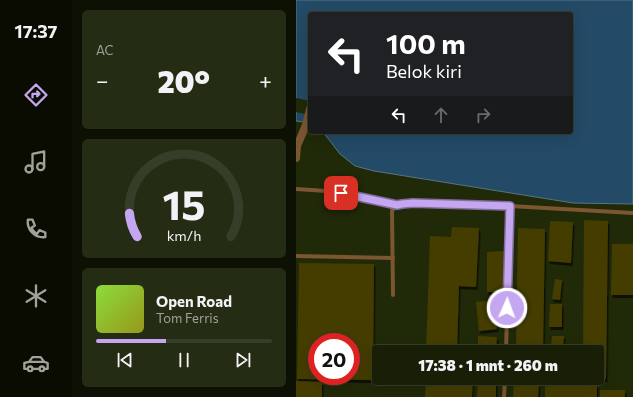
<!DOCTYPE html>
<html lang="id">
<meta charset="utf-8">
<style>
:root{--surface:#181f06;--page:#252c14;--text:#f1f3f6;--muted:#9fa29b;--line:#363d28;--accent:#c5a7f1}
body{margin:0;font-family:Commissioner,sans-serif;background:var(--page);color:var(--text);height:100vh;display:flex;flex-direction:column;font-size:15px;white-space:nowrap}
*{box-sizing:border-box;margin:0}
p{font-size:13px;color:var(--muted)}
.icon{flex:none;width:22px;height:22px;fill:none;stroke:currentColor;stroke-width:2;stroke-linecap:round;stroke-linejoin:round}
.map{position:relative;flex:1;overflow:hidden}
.drawer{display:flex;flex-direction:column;gap:10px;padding:10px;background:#0d1103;width:224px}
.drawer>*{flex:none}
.top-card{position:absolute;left:12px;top:12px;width:265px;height:122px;border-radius:4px;box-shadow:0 4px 16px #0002,0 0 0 1px var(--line);background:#202124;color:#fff;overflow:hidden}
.speed{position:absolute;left:12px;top:333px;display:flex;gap:8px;font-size:20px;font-weight:700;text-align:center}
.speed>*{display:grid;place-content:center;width:52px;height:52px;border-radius:50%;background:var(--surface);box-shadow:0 4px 16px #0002,0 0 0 1px var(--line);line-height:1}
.speed .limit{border:6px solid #d22;background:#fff;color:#111}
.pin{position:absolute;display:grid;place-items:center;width:34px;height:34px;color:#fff;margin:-17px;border-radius:8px;box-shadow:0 2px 6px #0006}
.me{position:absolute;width:44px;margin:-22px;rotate:2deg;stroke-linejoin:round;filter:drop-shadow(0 0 3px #0008)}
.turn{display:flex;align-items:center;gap:14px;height:84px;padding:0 12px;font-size:18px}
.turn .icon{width:52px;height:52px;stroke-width:2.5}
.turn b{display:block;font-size:28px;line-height:34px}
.lanes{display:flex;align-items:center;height:38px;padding:0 12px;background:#0003;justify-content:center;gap:20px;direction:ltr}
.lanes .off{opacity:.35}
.big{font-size:30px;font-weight:800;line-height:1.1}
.drawer .card{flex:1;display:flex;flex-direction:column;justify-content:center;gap:6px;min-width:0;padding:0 14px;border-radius:6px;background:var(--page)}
.drawer .dial{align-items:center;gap:0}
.dial svg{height:104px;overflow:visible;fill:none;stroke:var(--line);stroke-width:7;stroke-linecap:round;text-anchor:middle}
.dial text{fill:var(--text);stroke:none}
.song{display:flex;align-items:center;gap:12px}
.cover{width:48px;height:48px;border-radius:6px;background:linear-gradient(135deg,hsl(90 70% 55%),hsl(60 70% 35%))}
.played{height:4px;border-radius:2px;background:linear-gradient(90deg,var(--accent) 40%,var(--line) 40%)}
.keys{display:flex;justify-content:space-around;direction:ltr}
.heat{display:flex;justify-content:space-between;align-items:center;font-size:22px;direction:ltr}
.trip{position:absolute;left:76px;top:345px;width:232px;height:40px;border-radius:4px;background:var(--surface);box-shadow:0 4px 16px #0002,0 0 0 1px var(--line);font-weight:800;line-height:40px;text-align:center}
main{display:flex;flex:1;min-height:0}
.menu{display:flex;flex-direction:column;width:72px;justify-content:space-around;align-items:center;background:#0a0c02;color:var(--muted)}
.menu .icon{width:28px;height:28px}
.menu .current{color:var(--accent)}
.menu b{font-size:18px;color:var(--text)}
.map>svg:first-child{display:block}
.water{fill:#234a66;stroke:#587680}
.pier{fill:#202908}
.building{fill:#443e06;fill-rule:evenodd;filter:url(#shadow)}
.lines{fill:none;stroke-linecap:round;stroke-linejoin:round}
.lane{stroke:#7c5531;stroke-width:4}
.street{stroke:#7c5531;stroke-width:8}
.route-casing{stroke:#806d9d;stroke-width:10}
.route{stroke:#c5a7f1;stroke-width:7}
</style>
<main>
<nav class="menu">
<b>17:37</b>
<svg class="icon current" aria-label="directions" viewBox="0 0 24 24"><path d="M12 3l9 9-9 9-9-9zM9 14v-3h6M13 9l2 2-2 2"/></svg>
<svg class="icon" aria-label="music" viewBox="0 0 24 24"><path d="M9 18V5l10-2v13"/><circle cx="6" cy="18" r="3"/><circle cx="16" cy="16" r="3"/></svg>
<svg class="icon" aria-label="phone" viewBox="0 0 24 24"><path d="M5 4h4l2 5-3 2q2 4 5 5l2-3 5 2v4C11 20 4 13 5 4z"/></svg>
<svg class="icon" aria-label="climate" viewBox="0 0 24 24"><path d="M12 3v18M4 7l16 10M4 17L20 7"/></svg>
<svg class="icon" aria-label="car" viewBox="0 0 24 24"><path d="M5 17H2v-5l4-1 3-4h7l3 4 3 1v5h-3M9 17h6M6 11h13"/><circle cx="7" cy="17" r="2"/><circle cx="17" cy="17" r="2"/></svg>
</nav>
<section class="drawer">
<div class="card"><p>AC</p>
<div class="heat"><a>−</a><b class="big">20°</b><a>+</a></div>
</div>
<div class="card dial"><svg viewBox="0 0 100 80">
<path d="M14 69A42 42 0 1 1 86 69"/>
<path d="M14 69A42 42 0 0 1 8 51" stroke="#c5a7f1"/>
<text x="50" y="56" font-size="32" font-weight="700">15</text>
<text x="50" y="72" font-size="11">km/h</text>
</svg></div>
<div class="card">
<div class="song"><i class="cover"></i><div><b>Open Road</b><p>Tom Ferris</p></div></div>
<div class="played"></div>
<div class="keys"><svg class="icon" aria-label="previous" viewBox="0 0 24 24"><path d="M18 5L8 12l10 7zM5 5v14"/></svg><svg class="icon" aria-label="pause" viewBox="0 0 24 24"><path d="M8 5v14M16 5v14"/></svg><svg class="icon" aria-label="next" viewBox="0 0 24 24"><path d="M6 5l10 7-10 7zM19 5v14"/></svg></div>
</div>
</section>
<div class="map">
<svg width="337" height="397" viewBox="0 0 337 397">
<defs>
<filter id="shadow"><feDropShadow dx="1.5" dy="3" stdDeviation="0" flood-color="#0009"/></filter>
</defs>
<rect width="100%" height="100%" fill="#202908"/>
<path class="water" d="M0 0H337V204L277 203 78 171 59 166 44 154 27 132H275V14H14V123L0 121Z"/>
<path class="pier" d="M0 98 14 101V123L9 114 0 112Z"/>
<g class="building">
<path d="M288 220 312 221 310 379H301V352H287Z"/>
<path d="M254 221 277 222 275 263 252 261Z"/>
<path d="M156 227 183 228 180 287 163 286 161 352H130L134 236 155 237Z"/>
<path d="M222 228 249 229 247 352H220Z"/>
<path d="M316 244H337V295H315Z"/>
<path d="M208 251V292H191V252Z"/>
<path d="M3 263 78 264 77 380 1 379ZM21 342H55V376H21Z"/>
<path d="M259 279 266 280 264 300 256 299Z"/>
<path d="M198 300 201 329 183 331 180 302Z"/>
<path d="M254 304H266V327H253Z"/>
<path d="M182 336 201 337 200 352H182Z"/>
<path d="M256 336H268L267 348 255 347Z"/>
<path d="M130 378H177L176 397H129Z"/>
<path d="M182 378H200V397H181Z"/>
<path d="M0 381 26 382V397H0Z"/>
<path d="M218 383 243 384 242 397H217Z"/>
<rect x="249" y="385" width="52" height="12"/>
<rect x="304" y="390" width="25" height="7"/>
</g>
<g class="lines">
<g class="lane">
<path d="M0 189 31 191 101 205"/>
<path d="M0 256 97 258"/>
<path d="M97 295 96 211C100 203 109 203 117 203L214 206 337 213"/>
<path d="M210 352 214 206"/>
<path d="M209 380H285"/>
<path d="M208 397 209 379"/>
</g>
<path class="street" d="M0 158 1 146 10 125 14 109"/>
</g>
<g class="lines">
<defs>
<path id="route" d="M45 193 101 205 106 204 117 203 214 206 211 308"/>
</defs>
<use href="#route" class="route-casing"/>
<use href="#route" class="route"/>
</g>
</svg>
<div class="speed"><div class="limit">20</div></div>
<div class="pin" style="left:45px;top:193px;background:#d93025"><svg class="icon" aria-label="arrive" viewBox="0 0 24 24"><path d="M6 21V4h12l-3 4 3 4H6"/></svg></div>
<svg class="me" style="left:211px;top:308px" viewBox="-20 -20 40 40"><circle r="17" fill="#c5a7f1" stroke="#fff" stroke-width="3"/><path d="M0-11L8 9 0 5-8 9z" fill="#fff"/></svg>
<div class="trip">17:38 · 1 mnt · 260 m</div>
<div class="top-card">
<div class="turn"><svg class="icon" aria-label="left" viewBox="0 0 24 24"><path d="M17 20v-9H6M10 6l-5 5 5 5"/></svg><div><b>100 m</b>Belok kiri</div></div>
<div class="lanes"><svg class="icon" aria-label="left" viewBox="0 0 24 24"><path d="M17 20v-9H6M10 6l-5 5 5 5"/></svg><svg class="icon off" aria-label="ahead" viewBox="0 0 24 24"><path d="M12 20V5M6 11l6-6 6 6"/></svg><svg class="icon off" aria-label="right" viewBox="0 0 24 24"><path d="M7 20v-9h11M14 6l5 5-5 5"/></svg></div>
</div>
</div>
</main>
